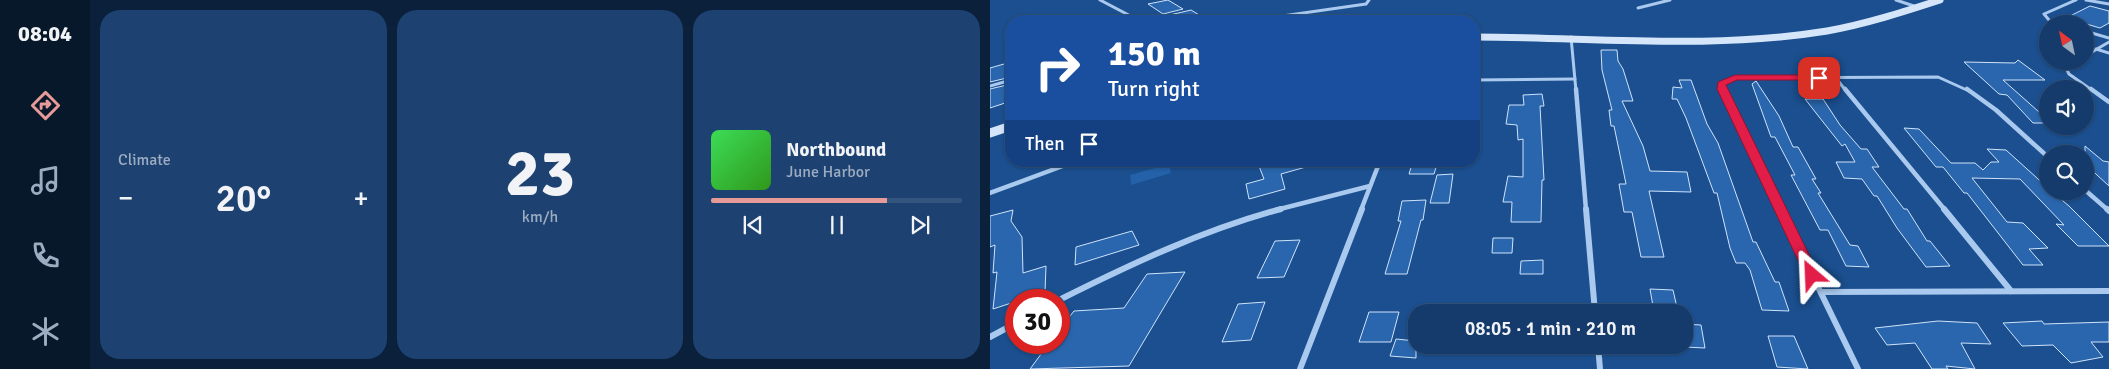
<!DOCTYPE html>
<meta charset="utf-8">
<style>
:root{--surface:#143b6b;--page:#1d4271;--text:#f1f3f6;--muted:#9dadc1;--line:#33557e;--accent:#e69b98}
body{margin:0;font-family:Signika,sans-serif;background:var(--page);color:var(--text);height:100vh;display:flex;flex-direction:column;font-size:19px;white-space:nowrap}
*{box-sizing:border-box;margin:0}
p{font-size:16px;color:var(--muted)}
.icon{flex:none;width:28px;height:28px;fill:none;stroke:currentColor;stroke-width:2;stroke-linecap:round;stroke-linejoin:round}
.map{position:relative;flex:1;overflow:hidden}
.panel{display:flex;flex-direction:column;gap:10px;padding:10px;background:#0b203b;width:900px}
.panel>*{flex:none}
.top-card{position:absolute;left:15px;top:15px;width:475px;height:152px;border-radius:20px;box-shadow:0 1px 4px #0004,0 0 0 1px var(--line);background:#1a4fa0;color:#fff;overflow:hidden}
.needle{width:32px;rotate:327deg}
.buttons{position:absolute;left:1049px;top:15px;display:grid;gap:10px}
.buttons a{display:grid;place-items:center;width:55px;height:55px;border-radius:50%;background:var(--surface);box-shadow:0 1px 4px #0004,0 0 0 1px var(--line);font-size:25px}
.speed{position:absolute;left:15px;top:289px;display:flex;gap:10px;font-size:25px;font-weight:700;text-align:center}
.speed>*{display:grid;place-content:center;width:65px;height:65px;border-radius:50%;background:var(--surface);box-shadow:0 1px 4px #0004,0 0 0 1px var(--line);line-height:1}
.speed .limit{border:8px solid #d22;background:#fff;color:#111}
.pin{position:absolute;display:grid;place-items:center;width:42px;height:42px;color:#fff;margin:-21px;border-radius:10px;box-shadow:0 2px 8px #0006}
.me{position:absolute;width:55px;margin:-28px;rotate:334deg;stroke-linejoin:round;filter:drop-shadow(0 0 4px #0008)}
.turn{display:flex;align-items:center;gap:18px;height:105px;padding:0 20px;font-size:22px}
.turn .icon{width:65px;height:65px;stroke-width:2.5}
.turn b{display:block;font-size:35px;line-height:42px}
.then{display:flex;align-items:center;height:48px;padding:0 20px;background:#0003;gap:10px;font-size:19px}
.big{font-size:38px;font-weight:600;line-height:1.1}
.panel .tile{flex:1;display:flex;flex-direction:column;justify-content:center;gap:8px;min-width:0;padding:0 18px;border-radius:20px;background:var(--page)}
.panel .dial{align-items:center;gap:0}
.dial b{font-size:65px;line-height:1}
.song{display:flex;align-items:center;gap:15px}
.cover{width:60px;height:60px;border-radius:8px;background:linear-gradient(135deg,hsl(130 70% 55%),hsl(110 70% 35%))}
.played{height:5px;border-radius:2px;background:linear-gradient(90deg,var(--accent) 70%,var(--line) 70%)}
.keys{display:flex;justify-content:space-around;direction:ltr}
.heat{display:flex;justify-content:space-between;align-items:center;font-size:28px;direction:ltr}
.panel .tiles{flex:1;display:grid;gap:10px;grid-template-columns:repeat(3,1fr)}
.trip{position:absolute;left:418px;top:304px;width:285px;height:50px;border-radius:20px;background:var(--surface);box-shadow:0 1px 4px #0004,0 0 0 1px var(--line);font-weight:600;line-height:50px;text-align:center}
main{display:flex;flex:1;min-height:0}
.dock{display:flex;flex-direction:column;width:90px;justify-content:space-around;align-items:center;background:#08182b;color:var(--muted)}
.dock .icon{width:35px;height:35px}
.dock .on{color:var(--accent)}
.dock b{font-size:22px;color:var(--text)}
.map>svg:first-child{display:block}
.green{fill:#2461a8}
.building{fill:#2a66ad;stroke:#cfe3fa}
.lines{fill:none;stroke-linecap:round;stroke-linejoin:round}
.minor-far2{stroke:#a9c9ee;stroke-width:3}
.minor-far1{stroke:#a9c9ee;stroke-width:4.5}
.minor{stroke:#a9c9ee;stroke-width:6}
.secondary-far1{stroke:#d6e6fa;stroke-width:7}
.secondary{stroke:#d6e6fa;stroke-width:9}
.route{fill:#e11d48;stroke:#92132f}
</style>
<main>
<nav class="dock">
<b>08:04</b>
<svg class="icon on" aria-label="directions" viewBox="0 0 24 24"><path d="M12 3l9 9-9 9-9-9zM9 14v-3h6M13 9l2 2-2 2"/></svg>
<svg class="icon" aria-label="music" viewBox="0 0 24 24"><path d="M9 18V5l10-2v13"/><circle cx="6" cy="18" r="3"/><circle cx="16" cy="16" r="3"/></svg>
<svg class="icon" aria-label="phone" viewBox="0 0 24 24"><path d="M5 4h4l2 5-3 2q2 4 5 5l2-3 5 2v4C11 20 4 13 5 4z"/></svg>
<svg class="icon" aria-label="climate" viewBox="0 0 24 24"><path d="M12 3v18M4 7l16 10M4 17L20 7"/></svg>
</nav>
<section class="panel">
<div class="tiles">
<div class="tile"><p>Climate</p>
<div class="heat"><a>−</a><b class="big">20°</b><a>+</a></div>
</div>
<div class="tile dial"><b>23</b><p>km/h</p></div>
<div class="tile">
<div class="song"><i class="cover"></i><div><b>Northbound</b><p>June Harbor</p></div></div>
<div class="played"></div>
<div class="keys"><svg class="icon" aria-label="previous" viewBox="0 0 24 24"><path d="M18 5L8 12l10 7zM5 5v14"/></svg><svg class="icon" aria-label="pause" viewBox="0 0 24 24"><path d="M8 5v14M16 5v14"/></svg><svg class="icon" aria-label="next" viewBox="0 0 24 24"><path d="M6 5l10 7-10 7zM19 5v14"/></svg></div>
</div>
</div>
</section>
<div class="map">
<svg width="1119" height="369" viewBox="0 0 1119 369">
<rect width="100%" height="100%" fill="#1b4f8f"/>
<path class="green" d="M179 164 181 173 141 185 140 175Z"/>
<g class="building">
<path d="M178 0 193 9 173 14 158 4Z"/>
<path d="M1100 6 1119 11V23L1110 28 1076 18Z"/>
<path d="M201 10 219 21H172L171 17Z"/>
<path d="M611 50H627L628 61 633 69 643 101H632L653 146 660 171 697 172 701 192 659 191 674 257H651L642 212H634L629 184H636L624 126H621L619 110H622L612 70Z"/>
<path d="M1028 60 1055 80H1013L1058 120V123H1043L1017 95 1009 94 974 62 1025 63Z"/>
<path d="M21 62V77L0 82V68Z"/>
<path d="M689 80H701L717 124 728 143 763 242H766L785 282H789L799 311 772 310 760 270 755 263H746L740 248 727 193H724L696 118 687 99H682L683 87 692 88Z"/>
<path d="M766 81 789 116 803 147H808L826 179H822L831 193H828L860 245 868 246 879 267 856 266 838 230H830L801 175H805L785 137H781L762 84Z"/>
<path d="M21 84V101L0 108V89Z"/>
<path d="M552 94 554 106H550L554 180H552L551 222H521L522 202H513L518 176 533 177V139L528 140 527 125 516 124 519 105H534L533 95Z"/>
<path d="M815 99H833L850 125 871 149H877L889 167H882L914 209H917L937 241H940L960 266 936 267 907 228 887 196H884L872 179 854 178 846 162H865L855 144 852 146Z"/>
<path d="M914 128 929 129 961 163H985L993 170 1001 162H1009L997 149 1016 150 1058 188V191H1061L1079 206 1119 246H1088L1066 224 1074 225 1030 179 982 178 1017 222 1033 223 1058 248 1039 249 1053 265H1033L977 193H974L953 167H946Z"/>
<path d="M1095 146 1113 161 1119 162V186L1095 164Z"/>
<path d="M267 161H322L323 165 291 174 295 189 259 199 256 184 274 179Z"/>
<path d="M423 161H448L444 174H419Z"/>
<path d="M463 174 459 203H440L447 175Z"/>
<path d="M436 200 433 220H431L417 274H395L411 221H408L412 201Z"/>
<path d="M23 210 21 221 32 237 33 273 56 266 55 292 3 309 7 272 3 273 5 245 0 247V216Z"/>
<path d="M142 231 149 245 85 265 86 247Z"/>
<path d="M503 238H523L522 253H502Z"/>
<path d="M310 240 294 277 267 278 285 241Z"/>
<path d="M553 260V274H530L531 261Z"/>
<path d="M195 272 139 366 40 369 60 342H69V330L84 311 134 308 157 274Z"/>
<path d="M660 289 683 290 688 312H664Z"/>
<path d="M275 302 261 340 232 342 248 304Z"/>
<path d="M379 312H409L401 342H369Z"/>
<path d="M948 321 987 323 1001 344 971 343 985 369 956 366 958 369H942L925 343 897 345 885 328Z"/>
<path d="M1052 321 1054 324 1119 322V342H1101L1113 357 1081 363 1063 345 1032 346 1013 323Z"/>
<path d="M694 324 711 325 715 348 694 347Z"/>
<path d="M778 336H804L818 369 787 367Z"/>
<path d="M406 339 426 341V358L400 356Z"/>
</g>
<g class="lines">
<g class="minor-far2">
<path d="M110 0 150 21"/>
<path d="M906 0 927 7"/>
<path d="M1096 0 1119 4"/>
<path d="M648 8 680 0"/>
<path d="M258 21 376 4 379 0"/>
<path d="M1068 24 1059 20 1054 14 1086 0"/>
<path d="M1095 31 1119 38"/>
<path d="M581 37 586 91"/>
<path d="M1106 49 1119 53"/>
<path d="M1095 56 1119 42"/>
<path d="M1088 61 1077 70 1079 74 1103 91"/>
<path d="M846 78 856 91"/>
<path d="M484 80 585 79"/>
<path d="M0 86 21 80"/>
<path d="M732 91 731 84 745 78 948 77 979 91"/>
</g>
<g class="minor-far1">
<path d="M586 89 596 210"/>
<path d="M731 89 790 210"/>
<path d="M855 89 955 210"/>
<path d="M977 89 1006 110 1058 157"/>
<path d="M1101 89 1119 102"/>
<path d="M1095 190 1118 210"/>
<path d="M0 193 86 161"/>
<path d="M286 210 380 186"/>
<path d="M371 210 390 161"/>
</g>
<g class="minor">
<path d="M596 209 605 312"/>
<path d="M790 209 868 369"/>
<path d="M954 209 1021 291"/>
<path d="M1117 209 1119 211"/>
<path d="M831 292 1119 291"/>
<path d="M69 300C141 264 213 230 291 209"/>
<path d="M0 337 26 323"/>
<path d="M608 345 610 369"/>
<path d="M310 369 372 209"/>
</g>
<path class="secondary-far1" d="M484 37C601 37 721 50 837 31 876 24 913 12 950 0"/>
<path class="secondary" d="M0 133 21 126"/>
</g>
<path class="route" d="M745 75H829L834 78 829 80H747L736 85 829 275 827 278 822 280 815 275 727 89 728 82Z"/>
</svg>
<div class="buttons">
<a><svg class="needle" viewBox="-14 -14 28 28"><path d="M0-13l5 13h-10z" fill="#e53935"/><path d="M0 13l5-13h-10z" fill="#9dadc1"/></svg></a>
<a><svg class="icon" aria-label="sound" viewBox="0 0 24 24"><path d="M4 9h4l5-4v14l-5-4H4zM17 9q2 3 0 6"/></svg></a>
<a><svg class="icon" aria-label="search" viewBox="0 0 24 24"><circle cx="10" cy="10" r="6"/><path d="M15 15l6 6"/></svg></a>
</div>
<div class="speed"><div class="limit">30</div></div>
<div class="pin" style="left:829px;top:78px;background:#d93025"><svg class="icon" aria-label="arrive" viewBox="0 0 24 24"><path d="M6 21V4h12l-3 4 3 4H6"/></svg></div>
<svg class="me" style="left:822px;top:275px" viewBox="-20 -20 40 40"><path d="M0-17L14 15 0 8-14 15z" fill="#e11d48" stroke="#fff" stroke-width="4"/></svg>
<div class="trip">08:05 · 1 min · 210 m</div>
<div class="top-card">
<div class="turn"><svg class="icon" aria-label="right" viewBox="0 0 24 24"><path d="M7 20v-9h11M14 6l5 5-5 5"/></svg><div><b>150 m</b>Turn right</div></div>
<div class="then">Then<svg class="icon" aria-label="arrive" viewBox="0 0 24 24"><path d="M6 21V4h12l-3 4 3 4H6"/></svg></div>
</div>
</div>
</main>
